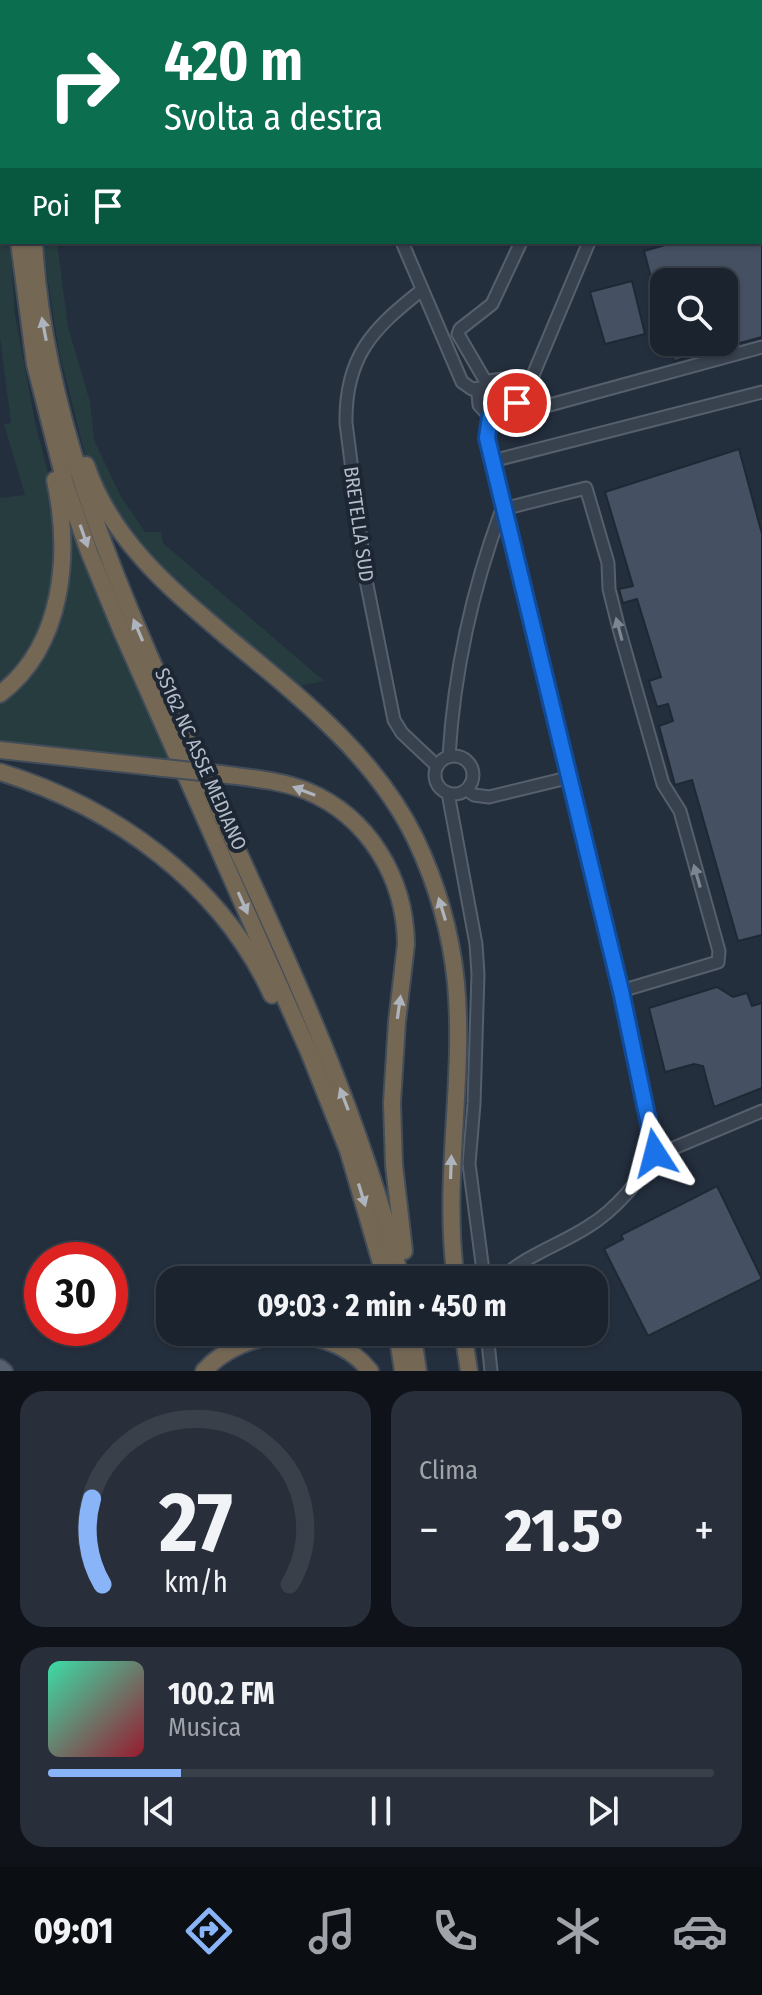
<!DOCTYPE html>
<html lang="it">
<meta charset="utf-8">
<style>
:root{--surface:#1b232e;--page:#282f3a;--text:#f1f3f6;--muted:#a0a4aa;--line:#39404a;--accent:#8ab4f8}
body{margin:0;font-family:"Fira Sans Condensed",sans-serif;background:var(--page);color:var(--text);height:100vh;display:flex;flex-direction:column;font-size:30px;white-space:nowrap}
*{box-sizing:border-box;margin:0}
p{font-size:26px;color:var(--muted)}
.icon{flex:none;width:44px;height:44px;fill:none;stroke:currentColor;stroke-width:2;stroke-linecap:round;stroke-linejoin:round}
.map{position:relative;height:1371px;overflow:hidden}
.sheet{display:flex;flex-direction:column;gap:20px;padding:20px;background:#0f1319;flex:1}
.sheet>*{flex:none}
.top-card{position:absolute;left:0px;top:0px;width:762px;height:244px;box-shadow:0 2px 6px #0004,0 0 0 2px var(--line);background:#0b6e4f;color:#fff;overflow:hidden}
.fabs{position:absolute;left:650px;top:268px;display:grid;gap:16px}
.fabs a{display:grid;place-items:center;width:88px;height:88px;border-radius:16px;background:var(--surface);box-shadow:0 2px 6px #0004,0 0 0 2px var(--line);font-size:40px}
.speed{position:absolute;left:24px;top:1242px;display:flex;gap:16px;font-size:40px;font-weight:700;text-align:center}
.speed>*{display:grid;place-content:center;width:104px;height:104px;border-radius:50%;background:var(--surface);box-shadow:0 2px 6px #0004,0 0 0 2px var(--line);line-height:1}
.speed .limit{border:12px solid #d22;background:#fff;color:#111}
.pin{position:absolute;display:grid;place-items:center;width:68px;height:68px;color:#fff;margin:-34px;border:4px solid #fff;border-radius:50%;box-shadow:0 2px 8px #0007}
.me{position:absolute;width:88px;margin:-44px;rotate:351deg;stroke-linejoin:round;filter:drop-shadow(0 0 6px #0008)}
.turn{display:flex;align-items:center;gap:28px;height:168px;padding:0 32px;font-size:36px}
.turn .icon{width:104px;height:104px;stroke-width:2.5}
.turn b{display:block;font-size:56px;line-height:68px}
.then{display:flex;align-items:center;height:76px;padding:0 32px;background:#0003;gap:16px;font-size:30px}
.big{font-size:60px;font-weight:700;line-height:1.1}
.sheet .card{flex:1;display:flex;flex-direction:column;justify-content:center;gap:12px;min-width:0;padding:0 28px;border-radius:24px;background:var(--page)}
.sheet .dial{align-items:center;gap:0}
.dial svg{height:208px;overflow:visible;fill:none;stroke:var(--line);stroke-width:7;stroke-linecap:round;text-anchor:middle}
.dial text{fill:var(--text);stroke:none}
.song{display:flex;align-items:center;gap:24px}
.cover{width:96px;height:96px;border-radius:12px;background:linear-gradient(135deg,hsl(160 70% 55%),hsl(350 70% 35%))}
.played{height:8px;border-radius:4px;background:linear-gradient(90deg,var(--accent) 20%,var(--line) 20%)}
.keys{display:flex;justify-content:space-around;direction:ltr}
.heat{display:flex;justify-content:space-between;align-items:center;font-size:44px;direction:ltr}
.sheet .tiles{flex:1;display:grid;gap:20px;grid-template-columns:1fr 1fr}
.card:last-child{grid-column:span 2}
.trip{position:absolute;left:156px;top:1266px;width:452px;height:80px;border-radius:24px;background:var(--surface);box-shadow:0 2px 6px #0004,0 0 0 2px var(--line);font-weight:700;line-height:80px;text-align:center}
.tab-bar{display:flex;height:128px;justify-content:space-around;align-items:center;background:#0b0e12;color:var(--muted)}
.tab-bar .icon{width:56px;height:56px}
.tab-bar .active{color:var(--accent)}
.tab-bar b{font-size:36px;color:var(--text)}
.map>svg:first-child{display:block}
.green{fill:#263c3f}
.building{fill:#455162;stroke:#1f2835;stroke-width:2}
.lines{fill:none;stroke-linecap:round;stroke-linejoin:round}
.minor-casing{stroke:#565f6c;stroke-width:15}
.major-casing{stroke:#414a57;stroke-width:18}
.highway-casing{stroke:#434c59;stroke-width:20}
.minor{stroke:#38414e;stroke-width:11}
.major{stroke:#56606e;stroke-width:14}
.highway{stroke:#746855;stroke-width:16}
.highway-bridge-casing{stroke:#434c59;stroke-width:20;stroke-linecap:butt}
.highway-bridge{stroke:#746855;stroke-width:16}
.oneway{fill:#aeb4bd}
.oneway2{fill:#7c8592}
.route-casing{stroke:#114b97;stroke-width:20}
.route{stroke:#1a73e8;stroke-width:14}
.labels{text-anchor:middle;stroke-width:8;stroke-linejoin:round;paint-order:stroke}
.street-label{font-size:20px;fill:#b4bcc9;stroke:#1d2633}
</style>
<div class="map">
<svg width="762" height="1371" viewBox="0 0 762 1371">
<rect width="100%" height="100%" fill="#242f3e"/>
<g class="green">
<path d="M0 0 14 2H2V242H10L15 315 35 422 54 497 56 569 50 601 30 656 0 687V498L25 495 4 424 11 423 0 337Z"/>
<path d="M42 242H57L68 327 90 402 94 440 120 495 145 532H161L163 543 324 681 294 687 218 621 128 536 86 458 59 352Z"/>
<path d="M67 527H71L106 618 172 761 0 744V699C13 689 27 679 37 666 60 635 62 566 67 527Z"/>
</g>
<g class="building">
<path d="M676 242H762V337L674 361 669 342H724V282H664V314L661 315 644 251Z"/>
<path d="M632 281 645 334 605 344 590 292Z"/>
<path d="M739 449 762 534V935L738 941 692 780 675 785 659 726 673 721 668 704 657 707 649 681 661 677 637 599 623 603 619 589 633 586 605 492Z"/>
<path d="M717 987 733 997 747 993 752 1006 762 1003V1088L714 1107 703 1066 694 1064 665 1072 649 1008Z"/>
<path d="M717 1186 762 1279 648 1336 604 1249 623 1239 621 1235Z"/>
</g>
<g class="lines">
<defs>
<g id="minor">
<path d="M324 0V2"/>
<path d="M351 0V2"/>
<path d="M527 0 530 2"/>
<path d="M650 2 651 0"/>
<path d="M760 26 762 23"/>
<path d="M760 112 762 114"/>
<path d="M760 143 762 140"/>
<path d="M760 166 762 168"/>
<path d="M402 242 462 382 472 389 480 388"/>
<path d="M422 290C372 329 345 357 346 423L366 580 394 720 402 733 437 766"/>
<path d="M508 381 517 378 531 380 589 242"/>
<path d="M486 382 458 334 460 329 492 304 521 242"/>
<path d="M508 416 517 403 515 388 503 379 488 381 478 394 479 405 490 417 502 418 762 347"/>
<path d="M490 417 487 438 497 487 621 991 655 1153"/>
<path d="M492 461 762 392"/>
<path d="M503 509 586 488 608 563 609 589 618 625 663 784 680 811 719 951 718 962 621 991"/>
<circle cx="454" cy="775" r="19"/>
<path d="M449 756C454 673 473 587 502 509"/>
<path d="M467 790 474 795 489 797 567 778"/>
<path d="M448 793 476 944 478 974 474 1104 469 1164 483 1271 488 1280"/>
<path d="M655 1153 669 1150 762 1111"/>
<path d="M500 1280C525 1255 560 1245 589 1226 615 1210 641 1180 655 1153"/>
<path d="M487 1332 491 1371"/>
</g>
<path id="major" d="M0 1367 5 1371"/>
<g id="highway">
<path d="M28 2V0"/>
<path d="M43 2V0"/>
<path d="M19 242 35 364 66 486 89 552 122 632 309 1052 348 1150 386 1280"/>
<path d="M34 242C43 408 108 564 175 714 258 899 353 1082 401 1280"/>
<path d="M86 465C111 539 168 587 226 636 296 694 374 754 415 838 437 884 451 933 456 983 465 1082 442 1181 456 1280"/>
<path d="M0 694C64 645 71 554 55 480"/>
<path d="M0 750 164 768"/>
<path d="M0 772C114 807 221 883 272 995"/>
<path d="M221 774C250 778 280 780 307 791 369 817 405 878 406 944L397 1022 392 1103 394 1165 404 1251"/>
<path d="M397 1332 403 1371"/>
<path d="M412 1332 418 1371"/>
<path d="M463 1332 469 1371"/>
<path d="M204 1371C245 1325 331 1321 370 1371"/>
</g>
</defs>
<use href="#minor" class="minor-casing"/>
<use href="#major" class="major-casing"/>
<use href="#highway" class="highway-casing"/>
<use href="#minor" class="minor"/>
<use href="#major" class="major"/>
<use href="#highway" class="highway"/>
<defs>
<path id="highway-bridge" d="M164 768 221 774"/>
</defs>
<use href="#highway-bridge" class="highway-bridge-casing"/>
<use href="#highway-bridge" class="highway-bridge"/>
</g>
<defs><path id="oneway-solid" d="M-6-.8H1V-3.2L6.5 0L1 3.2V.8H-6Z" transform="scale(2)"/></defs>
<g class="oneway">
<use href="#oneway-solid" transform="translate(44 329) rotate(-101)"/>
<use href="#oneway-solid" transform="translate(84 536) rotate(71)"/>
<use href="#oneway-solid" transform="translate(138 630) rotate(-113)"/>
<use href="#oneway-solid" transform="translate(304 791) rotate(-159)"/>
<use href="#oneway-solid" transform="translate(243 903) rotate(66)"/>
<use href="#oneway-solid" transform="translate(442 909) rotate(-107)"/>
<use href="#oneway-solid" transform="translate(399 1007) rotate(-82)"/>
<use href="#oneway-solid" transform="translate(344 1099) rotate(-111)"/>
<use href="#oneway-solid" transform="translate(451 1167) rotate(-88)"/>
<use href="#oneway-solid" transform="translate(362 1195) rotate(73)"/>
</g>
<g class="oneway2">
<use href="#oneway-solid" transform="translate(619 629) rotate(-105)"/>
<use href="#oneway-solid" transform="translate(697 876) rotate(-106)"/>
</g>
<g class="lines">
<defs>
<path id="route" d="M517 403 508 416 490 417 487 438 621 991 655 1153"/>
</defs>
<use href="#route" class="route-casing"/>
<use href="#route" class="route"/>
</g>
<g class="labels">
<g class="street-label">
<text transform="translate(359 524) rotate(82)" y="7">BRETELLA SUD</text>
<text transform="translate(201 759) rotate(66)" y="7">SS162 NC ASSE MEDIANO</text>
</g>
</g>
</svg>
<div class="fabs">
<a><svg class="icon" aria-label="search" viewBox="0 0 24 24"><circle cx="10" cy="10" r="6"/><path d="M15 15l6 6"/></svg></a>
</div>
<div class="speed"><div class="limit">30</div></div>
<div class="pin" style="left:517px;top:403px;background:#d93025"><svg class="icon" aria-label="arrive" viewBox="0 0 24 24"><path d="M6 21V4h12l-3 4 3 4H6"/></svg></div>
<svg class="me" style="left:655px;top:1153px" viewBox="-20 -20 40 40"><path d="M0-17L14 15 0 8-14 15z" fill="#1a73e8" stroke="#fff" stroke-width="4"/></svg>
<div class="trip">09:03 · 2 min · 450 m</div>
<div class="top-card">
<div class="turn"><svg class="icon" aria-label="right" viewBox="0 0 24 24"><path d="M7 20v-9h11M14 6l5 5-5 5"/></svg><div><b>420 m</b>Svolta a destra</div></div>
<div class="then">Poi<svg class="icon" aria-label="arrive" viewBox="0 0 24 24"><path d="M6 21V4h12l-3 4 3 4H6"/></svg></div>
</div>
</div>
<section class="sheet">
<div class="tiles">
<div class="card dial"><svg viewBox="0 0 100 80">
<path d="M14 69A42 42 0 1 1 86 69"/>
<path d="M14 69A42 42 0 0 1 10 36" stroke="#8ab4f8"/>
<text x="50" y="56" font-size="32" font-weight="700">27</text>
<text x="50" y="72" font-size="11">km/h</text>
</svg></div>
<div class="card"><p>Clima</p>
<div class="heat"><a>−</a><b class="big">21.5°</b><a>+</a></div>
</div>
<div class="card">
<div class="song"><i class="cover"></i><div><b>100.2 FM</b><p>Musica</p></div></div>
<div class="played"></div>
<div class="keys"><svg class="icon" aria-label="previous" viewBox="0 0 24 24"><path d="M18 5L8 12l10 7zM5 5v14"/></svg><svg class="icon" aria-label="pause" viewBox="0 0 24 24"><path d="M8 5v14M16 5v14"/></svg><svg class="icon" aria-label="next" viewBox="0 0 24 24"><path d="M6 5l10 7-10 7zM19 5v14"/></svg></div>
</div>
</div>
</section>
<nav class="tab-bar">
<b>09:01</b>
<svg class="icon active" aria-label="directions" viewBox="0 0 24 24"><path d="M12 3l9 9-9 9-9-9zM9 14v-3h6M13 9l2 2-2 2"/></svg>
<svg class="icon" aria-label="music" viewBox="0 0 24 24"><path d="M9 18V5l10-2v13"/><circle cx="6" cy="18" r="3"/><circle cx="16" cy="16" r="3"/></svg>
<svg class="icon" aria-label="phone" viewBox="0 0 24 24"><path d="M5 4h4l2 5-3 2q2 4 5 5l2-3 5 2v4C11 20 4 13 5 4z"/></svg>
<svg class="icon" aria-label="climate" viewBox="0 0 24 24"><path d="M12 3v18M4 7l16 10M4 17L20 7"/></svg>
<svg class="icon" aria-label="car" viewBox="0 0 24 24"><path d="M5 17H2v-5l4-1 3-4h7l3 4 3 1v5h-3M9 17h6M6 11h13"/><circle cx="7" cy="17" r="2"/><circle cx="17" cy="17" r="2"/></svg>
</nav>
